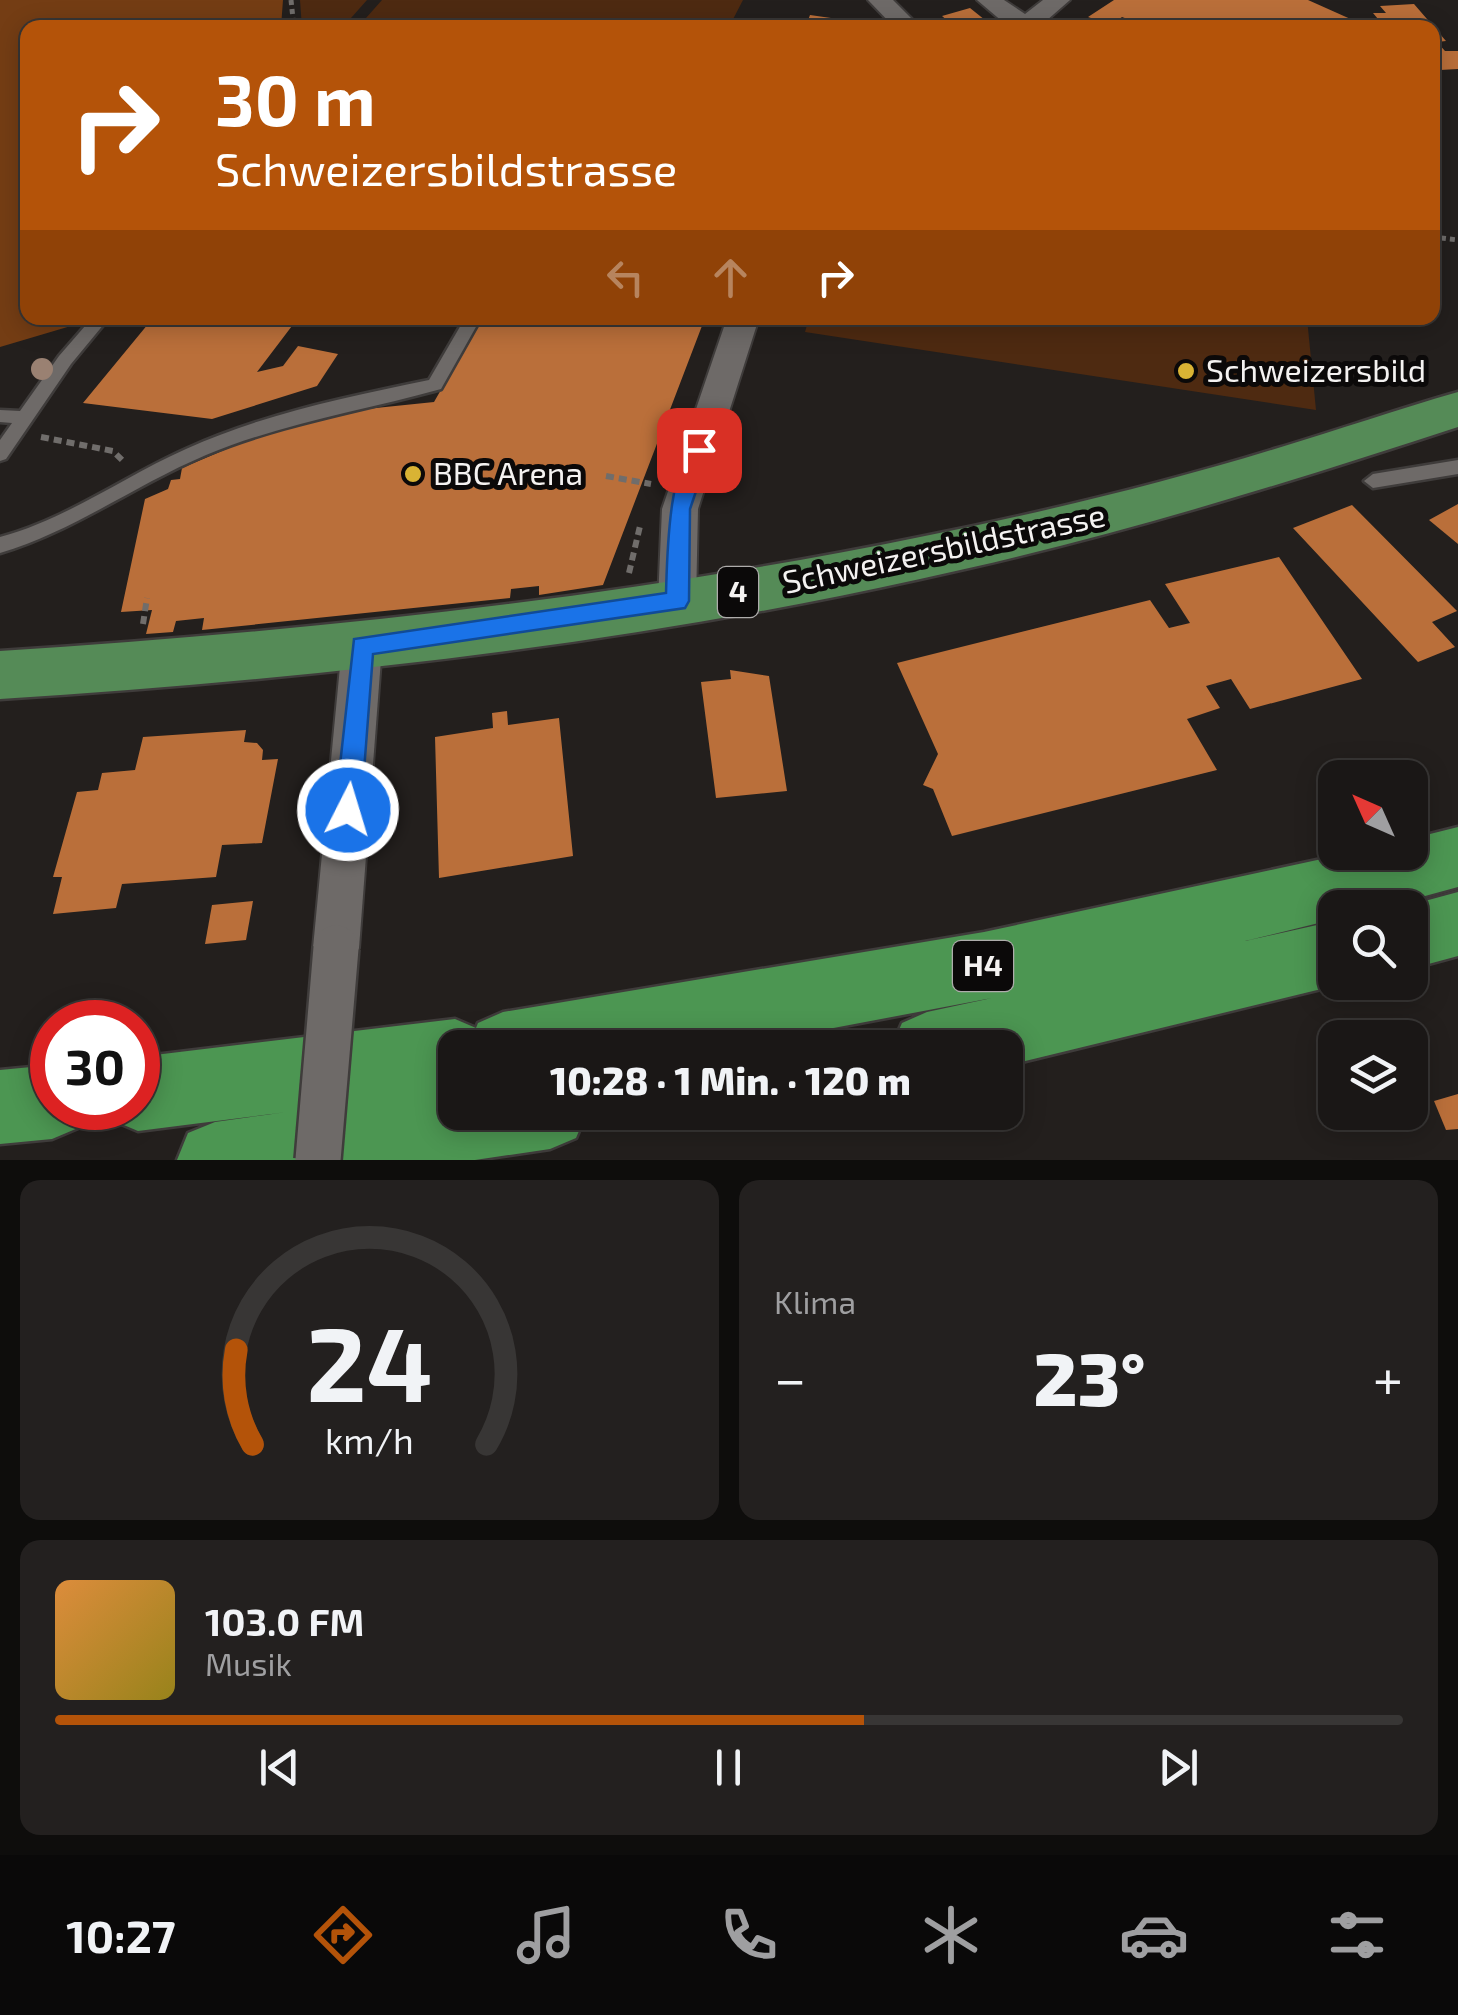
<!DOCTYPE html>
<html lang="de">
<meta charset="utf-8">
<style>
:root{--surface:#1a1716;--page:#23201f;--text:#f1f3f6;--muted:#9f9fa1;--line:#383635;--accent:#b45309}
body{margin:0;font-family:"Exo 2",sans-serif;background:var(--page);color:var(--text);height:100vh;display:flex;flex-direction:column;font-size:38px;white-space:nowrap}
*{box-sizing:border-box;margin:0}
p{font-size:32px;color:var(--muted)}
.icon{flex:none;width:55px;height:55px;fill:none;stroke:currentColor;stroke-width:2;stroke-linecap:round;stroke-linejoin:round}
.map{position:relative;height:1160px;overflow:hidden}
.details{display:flex;flex-direction:column;gap:20px;padding:20px;background:#0e0d0c;flex:1}
.details>*{flex:none}
.top-card{position:absolute;left:20px;top:20px;width:1420px;height:305px;border-radius:20px;box-shadow:0 5px 25px #0003,0 0 0 2px var(--line);background:#b45309;color:#fff;overflow:hidden}
.needle{width:65px;rotate:315deg}
.buttons{position:absolute;left:1318px;top:760px;display:grid;gap:20px}
.buttons a{display:grid;place-items:center;width:110px;height:110px;border-radius:20px;background:var(--surface);box-shadow:0 5px 25px #0003,0 0 0 2px var(--line);font-size:50px}
.speed{position:absolute;left:30px;top:1000px;display:flex;gap:20px;font-size:50px;font-weight:700;text-align:center}
.speed>*{display:grid;place-content:center;width:130px;height:130px;border-radius:50%;background:var(--surface);box-shadow:0 5px 25px #0003,0 0 0 2px var(--line);line-height:1}
.speed .limit{border:15px solid #d22;background:#fff;color:#111}
.pin{position:absolute;display:grid;place-items:center;width:85px;height:85px;color:#fff;margin:-42px;border-radius:20px;box-shadow:0 5px 15px #0006}
.me{position:absolute;width:110px;margin:-55px;rotate:5deg;stroke-linejoin:round;filter:drop-shadow(0 0 8px #0008)}
.turn{display:flex;align-items:center;gap:35px;height:210px;padding:0 30px;font-size:45px}
.turn .icon{width:130px;height:130px;stroke-width:2.5}
.turn b{display:block;font-size:70px;line-height:85px}
.lanes{display:flex;align-items:center;height:95px;padding:0 30px;background:#0003;justify-content:center;gap:50px;direction:ltr}
.lanes .off{opacity:.35}
.big{font-size:75px;font-weight:800;line-height:1.1}
.details .card{flex:1;display:flex;flex-direction:column;justify-content:center;gap:15px;min-width:0;padding:0 35px;border-radius:20px;background:var(--page)}
.details .dial{align-items:center;gap:0}
.dial svg{height:260px;overflow:visible;fill:none;stroke:var(--line);stroke-width:7;stroke-linecap:round;text-anchor:middle}
.dial text{fill:var(--text);stroke:none}
.song{display:flex;align-items:center;gap:30px}
.cover{width:120px;height:120px;border-radius:15px;background:linear-gradient(135deg,hsl(30 70% 55%),hsl(50 70% 35%))}
.played{height:10px;border-radius:5px;background:linear-gradient(90deg,var(--accent) 60%,var(--line) 60%)}
.keys{display:flex;justify-content:space-around;direction:ltr}
.heat{display:flex;justify-content:space-between;align-items:center;font-size:55px;direction:ltr}
.details .tiles{flex:1;display:grid;gap:20px;grid-template-columns:1fr 1fr}
.card:last-child{grid-column:span 2}
.trip{position:absolute;left:438px;top:1030px;width:585px;height:100px;border-radius:20px;background:var(--surface);box-shadow:0 5px 25px #0003,0 0 0 2px var(--line);font-weight:800;line-height:100px;text-align:center}
.tab-bar{display:flex;height:160px;justify-content:space-around;align-items:center;background:#0a0909;color:var(--muted)}
.tab-bar .icon{width:70px;height:70px}
.tab-bar .selected{color:var(--accent)}
.tab-bar b{font-size:45px;color:var(--text)}
.map>svg:first-child{display:block}
.green{fill:#4e2a11}
.forest{fill:#743d14}
.building{fill:#ba6f3a}
.lines{fill:none;stroke-linecap:round;stroke-linejoin:round}
.service-casing{stroke:#3f3c3b;stroke-width:5}
.minor-casing{stroke:#3f3c3b;stroke-width:4}
.primary-casing{stroke:#3f3c3b;stroke-width:5}
.trunk-casing{stroke:#3f3c3b;stroke-width:5}
.path-far1{stroke:#706d6b;stroke-width:5;stroke-dasharray:5 4;stroke-linecap:butt}
.path{stroke:#706d6b;stroke-width:6;stroke-dasharray:8 5;stroke-linecap:butt}
.service{fill:#6e6a68;fill-rule:evenodd}
.minor{fill:#6e6a68;fill-rule:evenodd}
.primary{fill:#558b57;fill-rule:evenodd}
.trunk{fill:#4c9652;fill-rule:evenodd}
.minor-bridge-casing{stroke:#3f3c3b;stroke-width:50;stroke-linecap:butt}
.minor-bridge{stroke:#6e6a68;stroke-width:45}
.tree{fill:#9a8172}
.route{fill:#1a73e8;stroke:#114b97;stroke-width:2.5}
.poi-dot{fill:#d9b334;stroke:#0b0909;stroke-width:4}
.labels{text-anchor:middle;stroke-width:10;stroke-linejoin:round;paint-order:stroke}
.shield{fill:#0b0909;stroke:#aeacab;stroke-width:2.5}
.shield-label{font-size:30px;font-weight:bold;fill:#f4f2f1}
.poi-label{font-size:32px;fill:#f4f2f1;stroke:#0b0909;text-anchor:start}
.street-label{font-size:32px;fill:#f4f2f1;stroke:#0b0909}
</style>
<div class="map">
<svg width="1458" height="1160" viewBox="0 0 1458 1160">
<rect width="100%" height="100%" fill="#231f1d"/>
<g class="green">
<path d="M300 0H367L343 27 302 28Z"/>
<path d="M382 0H743L729 27H358Z"/>
<path d="M809 318H1307L1316 410 805 332Z"/>
</g>
<path class="forest" d="M0 0H283L281 27 28 28V318H86L81 323 0 347Z"/>
<g class="building">
<path d="M1114 0H1308L1355 21 1378 19 1373 13H1386L1380 6 1414 4 1446 41 1437 42 1445 51H1458V69L1440 70 1432 61V28H1152L1122 17 1111 25 1088 17Z"/>
<path d="M970 8 995 28 942 25 949 22 942 16Z"/>
<path d="M810 15 838 19 835 28H805Z"/>
<path d="M841 19 888 25V28H838Z"/>
<path d="M153 318H298L257 372 283 366 298 346 338 354 317 386 212 419 83 403Z"/>
<path d="M482 318H705L603 585 539 595V586L511 589 510 598 202 630 204 618 176 621 173 632 146 634 152 610 121 612 145 499 168 489 171 480 180 479 182 468 264 433 337 412 434 402Z"/>
<path d="M1458 504V544L1429 520Z"/>
<path d="M1352 505 1457 611 1432 622 1455 647 1418 662 1293 528Z"/>
<path d="M1279 557 1362 679 1250 709 1231 679 1206 686 1220 708 1187 719 1217 770 952 836 933 789 923 785 938 754 897 663 1150 600 1169 628 1190 623 1165 584Z"/>
<path d="M730 670 769 676 787 791 716 798 701 682 731 679Z"/>
<path d="M507 711 508 725 559 718 573 856 439 878 435 737 493 728 492 713Z"/>
<path d="M246 730 244 742 257 743 263 750 262 760 278 759 262 843 222 845 216 877 122 884 116 908 53 914 62 877H53L77 792 98 790 102 773 135 770 143 737Z"/>
<path d="M253 901 246 940 205 944 212 905Z"/>
<path d="M1458 1094V1129L1446 1130 1434 1101Z"/>
</g>
<g class="lines">
<defs>
<g id="service">
<path d="M92 318H109L71 364 6 459 0 461V440L12 423 0 422V410L20 411 59 356Z"/>
<path d="M465 318H481L441 389C362 411 283 423 206 455 135 485 74 531 0 553V537C67 519 123 477 186 449 263 414 347 397 429 380Z"/>
<path d="M1458 460V474L1373 488 1364 481 1373 474Z"/>
</g>
<g id="minor">
<path d="M868 0H893L921 28H895Z"/>
<path d="M977 0H1004L1025 14 1043 0H1070L1038 28H1010Z"/>
<path d="M727 318H759L698 509 696 601 690 612 677 616 664 612 658 601 662 509Z"/>
<path d="M362 630 376 635 382 646 359 948 352 964 336 971 320 964 313 948 342 646 348 635Z"/>
</g>
<path id="primary" d="M1458 392V427C1281 485 1103 540 920 579 617 646 310 679 0 699V651C309 631 616 599 920 537 1040 513 1161 484 1278 448 1338 430 1398 409 1458 392Z"/>
<g id="trunk">
<path d="M1458 827V887L1381 908H1335V919L1245 941 1335 921V982H1350L1005 1066V1048H891L902 1023 927 1012 992 998 728 1048H455V1112H587L576 1138 550 1149 475 1160H177L188 1133 215 1122 287 1112 138 1131 112 1120 107 1108H138V1057L455 1019 476 1028 478 1023 503 1012 984 932 1354 852H1410V839Z"/>
<path d="M1458 892V956L1410 969V908H1399Z"/>
<path d="M52 1065V1108H87L78 1128 52 1139 0 1144V1070Z"/>
</g>
</defs>
<use href="#service" class="service-casing"/>
<use href="#minor" class="minor-casing"/>
<use href="#primary" class="primary-casing"/>
<use href="#trunk" class="trunk-casing"/>
<g class="path-far1">
<path d="M291 0 294 28"/>
<path d="M1432 237 1458 240"/>
</g>
<g class="path">
<path d="M41 437 113 451 123 461"/>
<path d="M606 476 651 484"/>
<path d="M629 573 640 526"/>
<path d="M143 624 147 598"/>
</g>
<use href="#service" class="service"/>
<use href="#minor" class="minor"/>
<use href="#primary" class="primary"/>
<use href="#trunk" class="trunk"/>
<defs>
<path id="minor-bridge" d="M318 1160 336 948"/>
</defs>
<use href="#minor-bridge" class="minor-bridge-casing"/>
<use href="#minor-bridge" class="minor-bridge"/>
</g>
<circle class="tree" cx="42" cy="369" r="11"/>
<path class="route" d="M699 442 710 450 690 509 689 601 685 608 373 654 361 810 357 818 348 822 339 818 335 810 354 639 666 593C667 564 668 453 699 442Z"/>
<g class="poi-dot">
<circle cx="1186" cy="371" r="10"/>
<circle cx="413" cy="474" r="10"/>
</g>
<g class="labels">
<g class="shield">
<rect x="718" y="567" width="40" height="50" rx="8"/>
<rect x="953" y="941" width="60" height="50" rx="8"/>
</g>
<g class="shield-label">
<text x="738" y="602">4</text>
<text x="983" y="976">H4</text>
</g>
<g class="poi-label">
<text x="1206" y="382">Schweizersbild</text>
<text x="433" y="485">BBC Arena</text>
</g>
<g class="street-label">
<text transform="translate(944 549) rotate(-12)" y="11">Schweizersbildstrasse</text>
</g>
</g>
</svg>
<div class="buttons">
<a><svg class="needle" viewBox="-14 -14 28 28"><path d="M0-13l5 13h-10z" fill="#e53935"/><path d="M0 13l5-13h-10z" fill="#9f9fa1"/></svg></a>
<a><svg class="icon" aria-label="search" viewBox="0 0 24 24"><circle cx="10" cy="10" r="6"/><path d="M15 15l6 6"/></svg></a>
<a><svg class="icon" aria-label="layers" viewBox="0 0 24 24"><path d="M12 4l9 5-9 5-9-5zM3 14l9 5 9-5"/></svg></a>
</div>
<div class="speed"><div class="limit">30</div></div>
<div class="pin" style="left:699px;top:450px;background:#d93025"><svg class="icon" aria-label="arrive" viewBox="0 0 24 24"><path d="M6 21V4h12l-3 4 3 4H6"/></svg></div>
<svg class="me" style="left:348px;top:810px" viewBox="-20 -20 40 40"><circle r="17" fill="#1a73e8" stroke="#fff" stroke-width="3"/><path d="M0-11L8 9 0 5-8 9z" fill="#fff"/></svg>
<div class="trip">10:28 · 1 Min. · 120 m</div>
<div class="top-card">
<div class="turn"><svg class="icon" aria-label="right" viewBox="0 0 24 24"><path d="M7 20v-9h11M14 6l5 5-5 5"/></svg><div><b>30 m</b>Schweizersbildstrasse</div></div>
<div class="lanes"><svg class="icon off" aria-label="left" viewBox="0 0 24 24"><path d="M17 20v-9H6M10 6l-5 5 5 5"/></svg><svg class="icon off" aria-label="ahead" viewBox="0 0 24 24"><path d="M12 20V5M6 11l6-6 6 6"/></svg><svg class="icon" aria-label="right" viewBox="0 0 24 24"><path d="M7 20v-9h11M14 6l5 5-5 5"/></svg></div>
</div>
</div>
<section class="details">
<div class="tiles">
<div class="card dial"><svg viewBox="0 0 100 80">
<path d="M14 69A42 42 0 1 1 86 69"/>
<path d="M14 69A42 42 0 0 1 9 40" stroke="#b45309"/>
<text x="50" y="56" font-size="32" font-weight="700">24</text>
<text x="50" y="72" font-size="11">km/h</text>
</svg></div>
<div class="card"><p>Klima</p>
<div class="heat"><a>−</a><b class="big">23°</b><a>+</a></div>
</div>
<div class="card">
<div class="song"><i class="cover"></i><div><b>103.0 FM</b><p>Musik</p></div></div>
<div class="played"></div>
<div class="keys"><svg class="icon" aria-label="previous" viewBox="0 0 24 24"><path d="M18 5L8 12l10 7zM5 5v14"/></svg><svg class="icon" aria-label="pause" viewBox="0 0 24 24"><path d="M8 5v14M16 5v14"/></svg><svg class="icon" aria-label="next" viewBox="0 0 24 24"><path d="M6 5l10 7-10 7zM19 5v14"/></svg></div>
</div>
</div>
</section>
<nav class="tab-bar">
<b>10:27</b>
<svg class="icon selected" aria-label="directions" viewBox="0 0 24 24"><path d="M12 3l9 9-9 9-9-9zM9 14v-3h6M13 9l2 2-2 2"/></svg>
<svg class="icon" aria-label="music" viewBox="0 0 24 24"><path d="M9 18V5l10-2v13"/><circle cx="6" cy="18" r="3"/><circle cx="16" cy="16" r="3"/></svg>
<svg class="icon" aria-label="phone" viewBox="0 0 24 24"><path d="M5 4h4l2 5-3 2q2 4 5 5l2-3 5 2v4C11 20 4 13 5 4z"/></svg>
<svg class="icon" aria-label="climate" viewBox="0 0 24 24"><path d="M12 3v18M4 7l16 10M4 17L20 7"/></svg>
<svg class="icon" aria-label="car" viewBox="0 0 24 24"><path d="M5 17H2v-5l4-1 3-4h7l3 4 3 1v5h-3M9 17h6M6 11h13"/><circle cx="7" cy="17" r="2"/><circle cx="17" cy="17" r="2"/></svg>
<svg class="icon" aria-label="filters" viewBox="0 0 24 24"><path d="M4 7h16M4 17h16"/><circle cx="9" cy="7" r="2"/><circle cx="15" cy="17" r="2"/></svg>
</nav>
